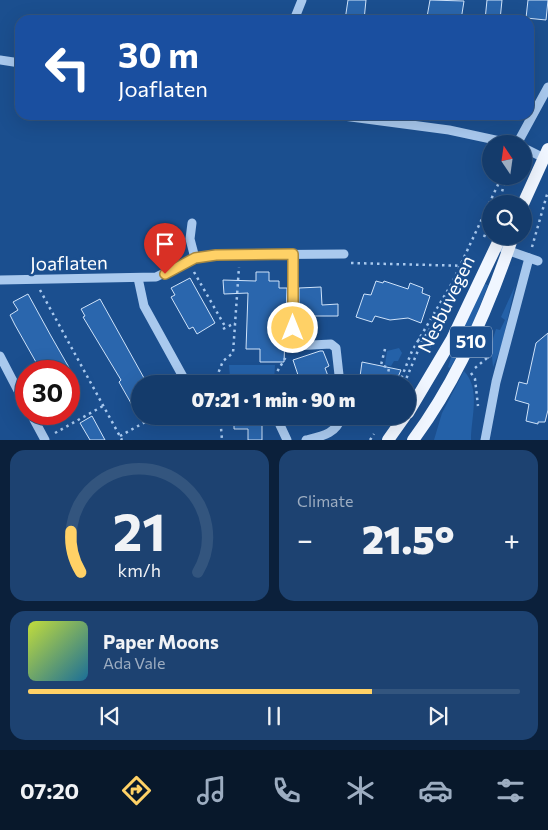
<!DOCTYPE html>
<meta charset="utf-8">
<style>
:root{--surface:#143b6b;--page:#1d4271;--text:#f1f3f6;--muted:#9dadc1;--line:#33557e;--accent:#ffd166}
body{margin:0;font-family:Commissioner,sans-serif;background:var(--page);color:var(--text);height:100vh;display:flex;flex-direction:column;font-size:19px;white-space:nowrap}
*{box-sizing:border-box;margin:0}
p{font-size:16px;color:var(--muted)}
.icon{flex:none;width:28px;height:28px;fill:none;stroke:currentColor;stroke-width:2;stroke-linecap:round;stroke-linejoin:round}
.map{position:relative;height:440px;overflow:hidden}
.details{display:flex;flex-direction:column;gap:10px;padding:10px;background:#0b203b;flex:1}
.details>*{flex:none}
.banner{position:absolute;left:15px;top:15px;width:519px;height:105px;border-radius:15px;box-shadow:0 5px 20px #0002,0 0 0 1px var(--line);background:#1a4fa0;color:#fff;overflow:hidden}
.needle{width:32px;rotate:347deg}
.tools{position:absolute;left:482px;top:135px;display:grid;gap:10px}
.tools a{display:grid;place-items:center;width:50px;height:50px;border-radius:50%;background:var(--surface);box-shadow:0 5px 20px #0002,0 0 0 1px var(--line);font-size:25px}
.speed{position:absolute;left:15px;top:360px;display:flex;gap:10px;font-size:25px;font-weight:700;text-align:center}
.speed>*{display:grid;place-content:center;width:65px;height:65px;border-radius:50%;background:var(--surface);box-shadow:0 5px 20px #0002,0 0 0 1px var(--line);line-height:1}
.speed .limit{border:8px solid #d22;background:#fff;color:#111}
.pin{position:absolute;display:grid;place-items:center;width:42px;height:42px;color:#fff;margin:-51px -21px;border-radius:50% 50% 50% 0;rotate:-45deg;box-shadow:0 0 5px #0007}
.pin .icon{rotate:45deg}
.me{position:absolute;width:55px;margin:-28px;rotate:0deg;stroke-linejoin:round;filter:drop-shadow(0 0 4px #0008)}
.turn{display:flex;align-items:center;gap:18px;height:105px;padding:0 20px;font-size:22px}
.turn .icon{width:65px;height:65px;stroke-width:2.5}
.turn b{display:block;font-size:35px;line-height:42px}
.big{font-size:38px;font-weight:800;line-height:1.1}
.details .tile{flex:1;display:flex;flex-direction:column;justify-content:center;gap:8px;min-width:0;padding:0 18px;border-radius:15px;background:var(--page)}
.details .dial{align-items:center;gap:0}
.dial svg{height:130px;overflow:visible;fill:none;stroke:var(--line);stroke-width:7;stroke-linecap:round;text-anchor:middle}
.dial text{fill:var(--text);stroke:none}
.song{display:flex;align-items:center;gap:15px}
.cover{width:60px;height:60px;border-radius:8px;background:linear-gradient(135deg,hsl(70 70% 55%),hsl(200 70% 35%))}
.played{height:5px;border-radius:2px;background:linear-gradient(90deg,var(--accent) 70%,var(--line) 70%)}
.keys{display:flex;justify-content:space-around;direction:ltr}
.heat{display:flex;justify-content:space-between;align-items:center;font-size:28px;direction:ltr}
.details .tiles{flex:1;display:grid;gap:10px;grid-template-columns:1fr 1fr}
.tile:last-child{grid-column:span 2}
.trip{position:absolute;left:131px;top:375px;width:285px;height:50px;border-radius:25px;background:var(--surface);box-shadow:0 5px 20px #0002,0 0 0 1px var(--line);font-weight:800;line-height:50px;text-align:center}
.menu{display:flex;height:80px;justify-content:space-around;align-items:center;background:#08182b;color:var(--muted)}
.menu .icon{width:35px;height:35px}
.menu .active{color:var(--accent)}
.menu b{font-size:22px;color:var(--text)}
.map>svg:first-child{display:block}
.green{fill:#2461a8}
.building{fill:#2a66ad;stroke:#cfe3fa}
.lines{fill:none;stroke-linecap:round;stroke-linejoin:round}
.path{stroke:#a9c9ee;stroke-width:2.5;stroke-dasharray:2.5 4;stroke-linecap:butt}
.minor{stroke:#a9c9ee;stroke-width:9}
.major{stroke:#f0f6ff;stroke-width:12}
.route-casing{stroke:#a68842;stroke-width:12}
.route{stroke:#ffd166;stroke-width:9}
.labels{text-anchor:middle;stroke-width:5;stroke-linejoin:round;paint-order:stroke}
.shield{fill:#1b4f8f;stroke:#bbcadd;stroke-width:1}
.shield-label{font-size:18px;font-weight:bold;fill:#fff}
.street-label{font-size:19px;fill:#fff;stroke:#1b4f8f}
</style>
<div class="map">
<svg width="548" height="440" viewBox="0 0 548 440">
<rect width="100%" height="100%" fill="#1b4f8f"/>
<g class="green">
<path d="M485 284 488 285 468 336 450 368 448 367 457 339Z"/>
<path d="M515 286 501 348 493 367 491 345 496 329 500 330 505 320 501 317Z"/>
<path d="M399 348 402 353 398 361H394L391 366 385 365 387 351Z"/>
<path d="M229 365H275L274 381 230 378Z"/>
<path d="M464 371C481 389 471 418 471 440H434L442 413Z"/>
</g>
<g class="building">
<path d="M348 0H366L364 20H345Z"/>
<path d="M430 0 464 1 461 20H432L427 17Z"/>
<path d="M487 0H502L500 20H485Z"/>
<path d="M528 0H548L546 20 526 18Z"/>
<path d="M256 272H269V281H279V288H287L284 362H260V349H246L248 293 224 294 223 280 256 281Z"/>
<path d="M190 278 215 323 197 334 193 327 189 329 171 297 175 295 171 288Z"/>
<path d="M376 281 383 283 384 281 408 289 410 283 423 288 422 293 430 296 421 323 408 318 390 320 375 316 372 322 356 317 364 294 371 295Z"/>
<path d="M321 287 322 305 338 304V316H299V288Z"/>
<path d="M28 294 51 336 71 371H41L15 325 10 315 18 310 13 302Z"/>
<path d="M100 299 144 378 145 384H140V419L119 382 121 380 83 317 85 316 81 309Z"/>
<path d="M548 333V410L545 422H538V424L526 421 529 404 515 400 519 382 527 384 536 343Z"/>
<path d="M320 351H323L329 366 325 368 331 384H301L293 360Z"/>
<path d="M362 362 401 370 395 384H359Z"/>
<path d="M92 416 105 440H90L80 423Z"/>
<path d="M234 416H262V440H248V429H234Z"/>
</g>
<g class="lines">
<g class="path">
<path d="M499 204 506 176"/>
<path d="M484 237 491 220"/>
<path d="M532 247 548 191"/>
<path d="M351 263 470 266"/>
<path d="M194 272 226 328"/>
<path d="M40 290 122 440"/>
<path d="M223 329 235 323"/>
<path d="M418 339 431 347"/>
<path d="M487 343 488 362"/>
<path d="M385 349 381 365 389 368 386 384"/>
<path d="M475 368 487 358"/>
<path d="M471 373 475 379 478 406"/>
<path d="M214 384 223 361 233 353 239 267"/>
<path d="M277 384V372L287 355"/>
<path d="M399 384 412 351 452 283 502 176"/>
<path d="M404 384 422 341 465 276"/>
<path d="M220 416 222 440"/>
<path d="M55 433 103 406"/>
<path d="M120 436 156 416"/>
<path d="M370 440 374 434"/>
</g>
<g class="minor">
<path d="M294 20 302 0"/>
<path d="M0 60 20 63"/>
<path d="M336 115 449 130 514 144"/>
<path d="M517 144 548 87"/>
<path d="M524 148 544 158"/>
<path d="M192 223 190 239 195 258"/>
<path d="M504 249 538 261"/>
<path d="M293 254V346L331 344 336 348 340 384"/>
<path d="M138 278 144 306 187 384"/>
<path d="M0 280 156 277 195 258 216 255 344 254"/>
<path d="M0 356 26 406"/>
<path d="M31 414 45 440"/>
<path d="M279 416 280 425 287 440"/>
<path d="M306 440C323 436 336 434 342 416"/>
<path d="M485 440 496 382 529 258"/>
</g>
<g class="major">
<path d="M523 204 548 149"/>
<path d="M408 413 452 339 501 236"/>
<path d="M388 440 405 416"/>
<path d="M413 440C458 380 489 307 513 236"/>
</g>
</g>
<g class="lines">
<defs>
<path id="route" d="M165 274 195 258 216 255 293 254V328"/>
</defs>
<use href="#route" class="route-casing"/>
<use href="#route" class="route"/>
</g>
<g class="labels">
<rect class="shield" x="450" y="326.5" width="42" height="31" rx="4"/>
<g class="shield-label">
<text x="471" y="348">510</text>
</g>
<g class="street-label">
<text transform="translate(69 263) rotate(-1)" y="7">Joaflaten</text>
<text transform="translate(446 304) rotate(-64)" y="7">Nesbuvegen</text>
</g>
</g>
</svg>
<div class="tools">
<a><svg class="needle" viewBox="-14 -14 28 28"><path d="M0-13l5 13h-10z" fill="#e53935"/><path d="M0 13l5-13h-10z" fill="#9dadc1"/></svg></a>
<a><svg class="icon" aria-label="search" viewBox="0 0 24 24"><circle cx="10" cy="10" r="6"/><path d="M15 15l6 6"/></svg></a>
</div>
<div class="speed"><div class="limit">30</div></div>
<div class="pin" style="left:165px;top:274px;background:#d93025"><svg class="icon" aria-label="arrive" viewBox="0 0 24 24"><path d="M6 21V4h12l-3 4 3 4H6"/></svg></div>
<svg class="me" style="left:293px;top:328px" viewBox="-20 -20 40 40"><circle r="17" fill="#ffd166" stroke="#fff" stroke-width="3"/><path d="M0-11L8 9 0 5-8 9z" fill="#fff"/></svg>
<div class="trip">07:21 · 1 min · 90 m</div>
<div class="banner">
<div class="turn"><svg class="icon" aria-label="left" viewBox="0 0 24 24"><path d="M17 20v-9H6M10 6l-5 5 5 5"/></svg><div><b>30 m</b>Joaflaten</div></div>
</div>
</div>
<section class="details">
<div class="tiles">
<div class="tile dial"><svg viewBox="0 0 100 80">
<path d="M14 69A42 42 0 1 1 86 69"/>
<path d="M14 69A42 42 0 0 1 8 44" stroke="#ffd166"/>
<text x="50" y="56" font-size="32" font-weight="700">21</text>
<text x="50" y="72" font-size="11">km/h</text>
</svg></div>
<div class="tile"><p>Climate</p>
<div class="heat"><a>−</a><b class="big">21.5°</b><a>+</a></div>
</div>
<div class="tile">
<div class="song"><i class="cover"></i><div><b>Paper Moons</b><p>Ada Vale</p></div></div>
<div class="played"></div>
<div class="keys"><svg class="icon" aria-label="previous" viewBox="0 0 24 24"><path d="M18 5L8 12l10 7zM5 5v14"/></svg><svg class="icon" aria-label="pause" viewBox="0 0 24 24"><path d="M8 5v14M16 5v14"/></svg><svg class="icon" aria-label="next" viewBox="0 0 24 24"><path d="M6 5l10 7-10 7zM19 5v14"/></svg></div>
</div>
</div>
</section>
<nav class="menu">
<b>07:20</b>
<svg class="icon active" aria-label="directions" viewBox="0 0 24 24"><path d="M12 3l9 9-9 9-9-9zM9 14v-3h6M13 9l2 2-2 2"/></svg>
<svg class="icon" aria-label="music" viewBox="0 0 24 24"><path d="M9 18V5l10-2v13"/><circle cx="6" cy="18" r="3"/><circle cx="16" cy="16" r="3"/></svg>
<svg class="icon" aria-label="phone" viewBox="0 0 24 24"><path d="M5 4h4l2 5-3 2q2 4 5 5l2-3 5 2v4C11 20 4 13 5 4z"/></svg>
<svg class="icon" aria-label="climate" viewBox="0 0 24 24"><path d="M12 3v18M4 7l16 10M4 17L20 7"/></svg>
<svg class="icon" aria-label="car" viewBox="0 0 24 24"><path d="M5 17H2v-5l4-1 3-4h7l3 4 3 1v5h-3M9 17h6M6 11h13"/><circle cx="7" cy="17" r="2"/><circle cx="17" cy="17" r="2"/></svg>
<svg class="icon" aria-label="filters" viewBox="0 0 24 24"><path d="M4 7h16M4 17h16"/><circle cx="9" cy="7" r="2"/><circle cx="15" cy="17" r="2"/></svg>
</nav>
